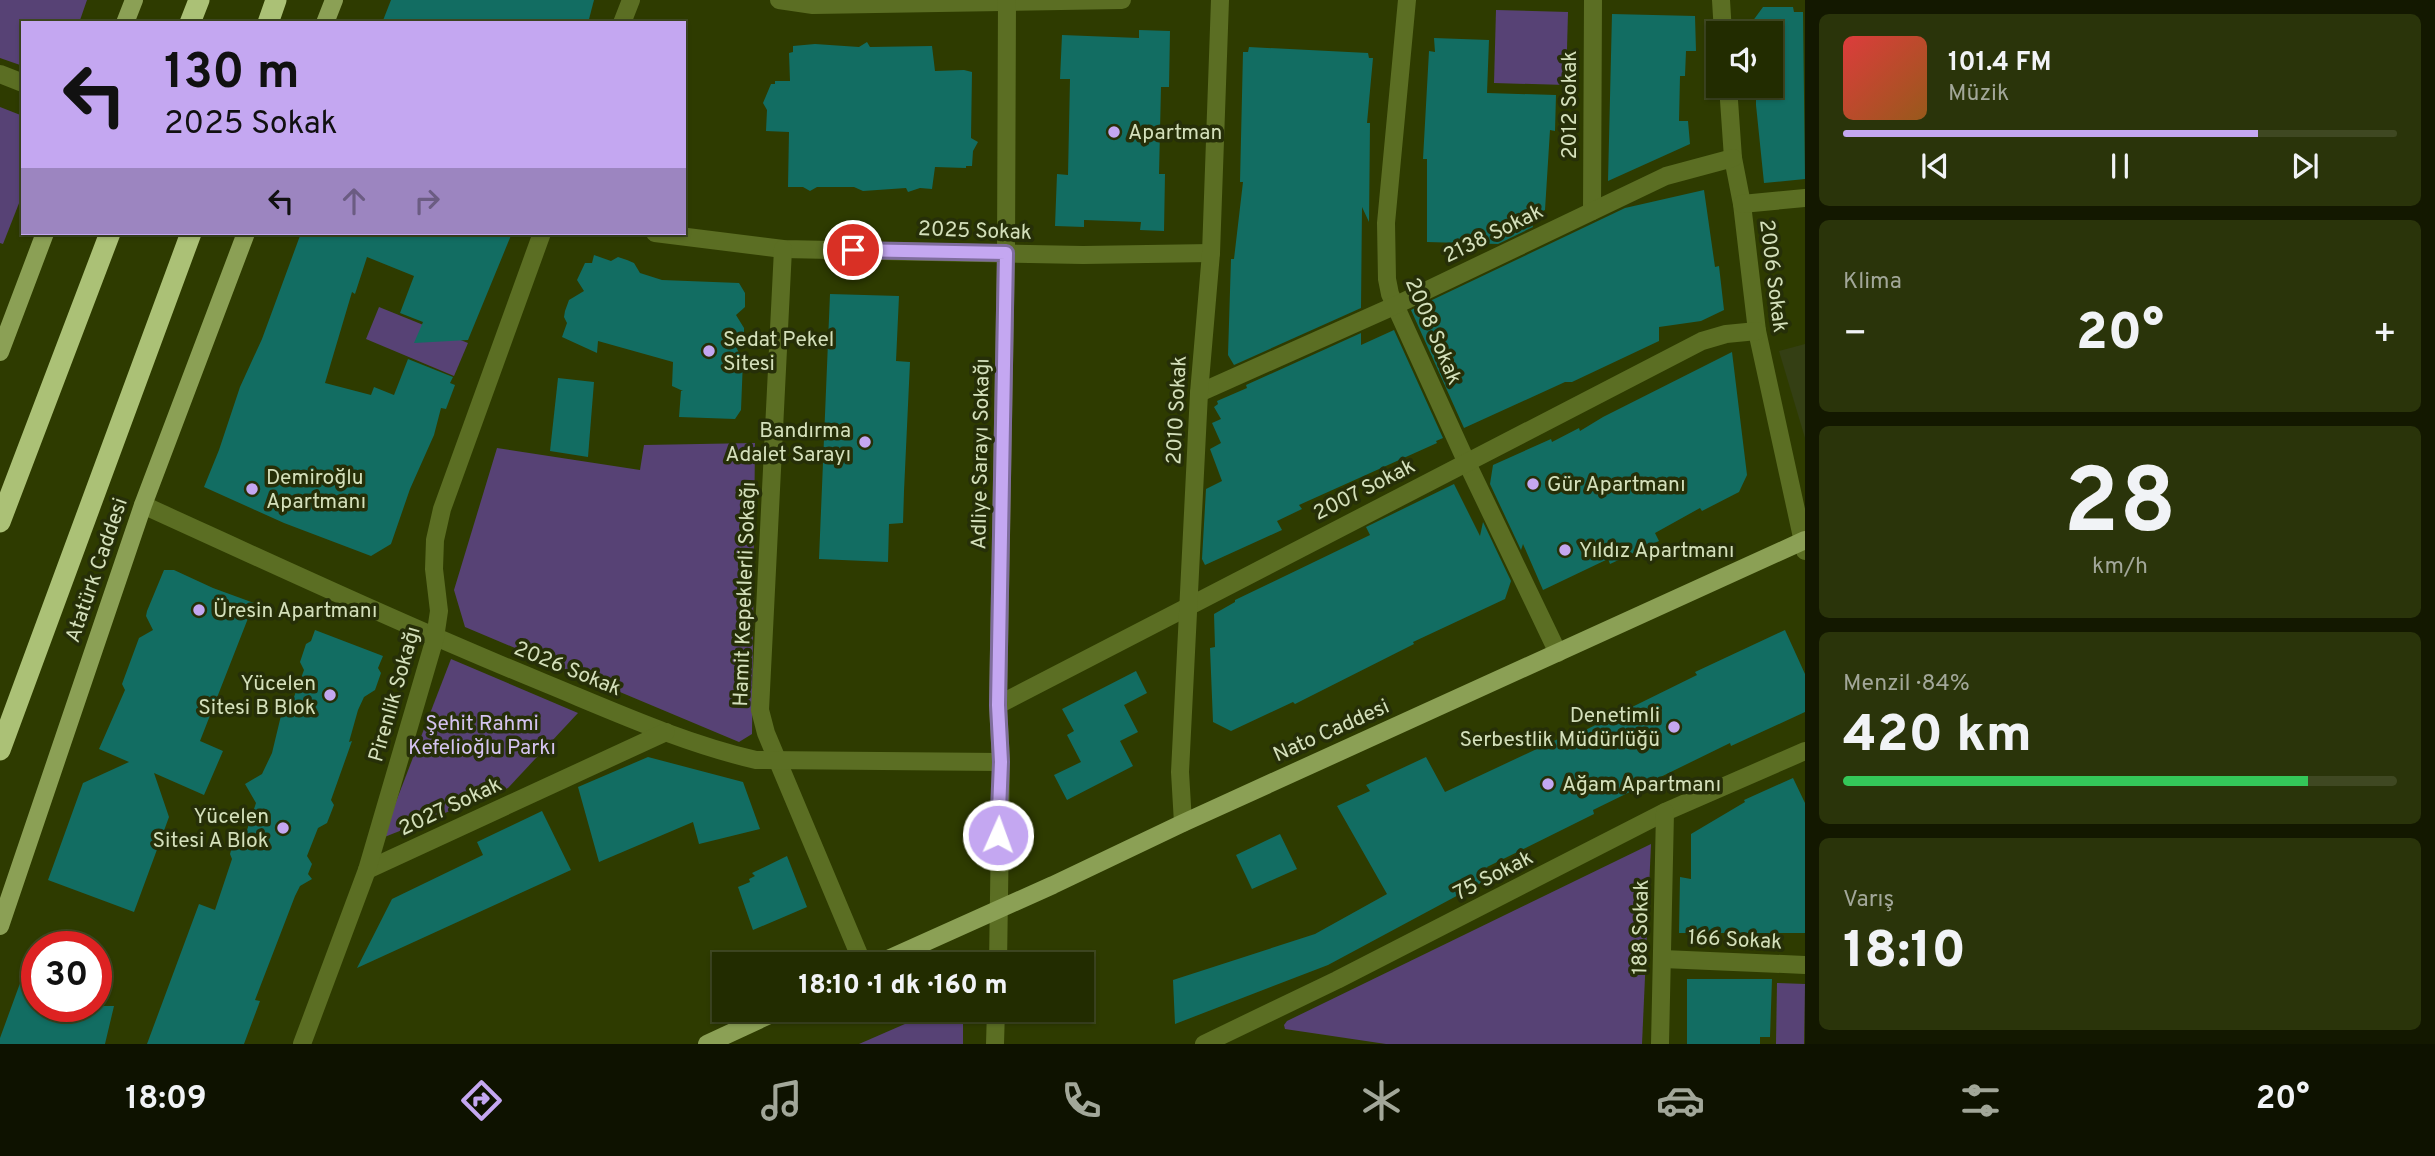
<!DOCTYPE html>
<html lang="tr">
<meta charset="utf-8">
<style>
:root{--surface:#222c00;--page:#2a340a;--text:#f1f3f6;--muted:#a2a799;--line:#3f4822;--accent:#c4a7f1}
body{margin:0;font-family:Overpass,sans-serif;background:var(--page);color:var(--text);height:100vh;display:flex;flex-direction:column;font-size:26px;white-space:nowrap}
*{box-sizing:border-box;margin:0}
p{font-size:23px;color:var(--muted)}
.icon{flex:none;width:38px;height:38px;fill:none;stroke:currentColor;stroke-width:2;stroke-linecap:round;stroke-linejoin:round}
.map{position:relative;flex:1;overflow:hidden}
.sheet{display:flex;flex-direction:column;gap:14px;padding:14px;background:#131800;width:630px}
.sheet>*{flex:none}
.guide{position:absolute;left:21px;top:21px;width:665px;height:214px;border-radius:0px;box-shadow:0 2px 5px #0004,0 0 0 2px var(--line);background:#c4a7f1;color:#111;overflow:hidden}
.buttons{position:absolute;left:1706px;top:21px;display:grid;gap:14px}
.buttons a{display:grid;place-items:center;width:77px;height:77px;border-radius:0px;background:var(--surface);box-shadow:0 2px 5px #0004,0 0 0 2px var(--line);font-size:35px}
.speed{position:absolute;left:21px;top:931px;display:flex;gap:14px;font-size:35px;font-weight:700;text-align:center}
.speed>*{display:grid;place-content:center;width:91px;height:91px;border-radius:50%;background:var(--surface);box-shadow:0 2px 5px #0004,0 0 0 2px var(--line);line-height:1}
.speed .limit{border:10px solid #d22;background:#fff;color:#111}
.pin{position:absolute;display:grid;place-items:center;width:60px;height:60px;color:#fff;margin:-30px;border:4px solid #fff;border-radius:50%;box-shadow:0 2px 7px #0007}
.me{position:absolute;width:77px;margin:-38px;rotate:2deg;stroke-linejoin:round;filter:drop-shadow(0 0 5px #0008)}
.turn{display:flex;align-items:center;gap:24px;height:147px;padding:0 28px;font-size:32px}
.turn .icon{width:91px;height:91px;stroke-width:2.5}
.turn b{display:block;font-size:49px;line-height:60px}
.lanes{display:flex;align-items:center;height:66px;padding:0 28px;background:#0003;justify-content:center;gap:35px;direction:ltr}
.lanes .off{opacity:.35}
.big{font-size:52px;font-weight:800;line-height:1.1}
.sheet .tile{flex:1;display:flex;flex-direction:column;justify-content:center;gap:10px;min-width:0;padding:0 24px;border-radius:10px;background:var(--page)}
.sheet .dial{align-items:center;gap:0}
.dial b{font-size:91px;line-height:1}
.song{display:flex;align-items:center;gap:21px}
.cover{width:84px;height:84px;border-radius:10px;background:linear-gradient(135deg,hsl(0 70% 55%),hsl(30 70% 35%))}
.played{height:7px;border-radius:4px;background:linear-gradient(90deg,var(--accent) 75%,var(--line) 75%)}
.keys{display:flex;justify-content:space-around;direction:ltr}
.heat{display:flex;justify-content:space-between;align-items:center;font-size:38px;direction:ltr}
.charge{height:10px;border-radius:5px;background:linear-gradient(90deg,#34c759 84%,var(--line) 0)}
.trip{position:absolute;left:712px;top:952px;width:382px;height:70px;border-radius:0px;background:var(--surface);box-shadow:0 2px 5px #0004,0 0 0 2px var(--line);font-weight:800;line-height:70px;text-align:center}
.tab-bar{display:flex;height:112px;justify-content:space-around;align-items:center;background:#0e1200;color:var(--muted)}
.tab-bar .icon{width:49px;height:49px}
.tab-bar .current{color:var(--accent)}
.tab-bar b{font-size:32px;color:var(--text)}
main{display:flex;flex:1;min-height:0}
.map>svg:first-child{display:block}
.built{fill:#343f14}
.green{fill:#574275}
.building{fill:#126d62}
.lines{fill:none;stroke-linecap:round;stroke-linejoin:round}
.minor{stroke:#5b6e23;stroke-width:18}
.major{stroke:#8ba055;stroke-width:18}
.highway{stroke:#abc176;stroke-width:21}
.route-casing{stroke:#7f6d9d;stroke-width:18}
.route{stroke:#c4a7f1;stroke-width:12}
.poi-dot{fill:#c4a7f1;stroke:#262f08;stroke-width:2.5}
.labels{text-anchor:middle;stroke-width:7;stroke-linejoin:round;paint-order:stroke}
.street-label{font-size:21px;fill:#d4e0bb;stroke:#262f08}
.poi-label{font-size:21px;fill:#d4e0bb;stroke:#262f08;text-anchor:start}
.park-label{font-size:21px;fill:#d4c3f0;stroke:#262f08}
</style>
<main>
<div class="map">
<svg width="1805" height="1044" viewBox="0 0 1805 1044">
<rect width="100%" height="100%" fill="#2e3b00"/>
<path class="built" d="M1805 344V438L1779 351Z"/>
<g class="green">
<path d="M0 0H87L79 23H23V66L0 58Z"/>
<path d="M1496 10 1568 12 1566 85 1494 83Z"/>
<path d="M0 107 23 116V193L3 244 0 243Z"/>
<path d="M379 307 468 343 454 376 366 339Z"/>
<path d="M755 443 752 734 739 742 465 627 454 590 497 448 640 470 644 445Z"/>
<path d="M451 659 578 713 508 788 382 838Z"/>
<path d="M1651 844 1642 1044H1386L1285 1029 1284 1025 1287 1021Z"/>
<path d="M1777 983 1805 984 1804 1044H1776Z"/>
<path d="M937 1010H963V1044H859Z"/>
</g>
<g class="building">
<path d="M391 0H594L588 23H382Z"/>
<path d="M1763 7H1793L1794 12H1803L1805 179 1764 183 1756 105V86H1771V33H1744Z"/>
<path d="M1612 14 1695 16 1696 51H1686L1685 76H1680L1679 121H1688L1690 144 1608 181Z"/>
<path d="M1139 30 1170 31 1169 87H1161L1159 174H1165L1164 231 1140 230 1141 222 1084 220V227L1055 226 1057 174 1068 175 1070 79H1060L1062 35 1139 38Z"/>
<path d="M1434 38 1489 40 1487 93 1556 95 1555 131 1550 130 1545 210 1530 217 1533 227 1498 244 1427 242V159H1423L1429 51 1435 52Z"/>
<path d="M867 42 870 47 932 46 935 71 964 70 972 72 971 138 978 142 973 151 972 166H966V168L935 167 932 189 920 188 908 192 906 188 863 191 854 187H817L810 191 803 187H788L789 132 766 131 767 110 763 103 771 84H775V81H790L789 53 793 52V46L815 44 859 47Z"/>
<path d="M1249 47 1368 53 1369 58H1373L1367 123H1370L1369 222 1362 207 1361 308 1234 365 1228 355 1231 259H1234L1243 182H1240L1243 52H1248Z"/>
<path d="M1704 190 1715 267 1719 266 1724 310 1701 321 1659 327V341L1572 382H1565L1464 428 1411 310 1625 208Z"/>
<path d="M301 233H512L468 340 414 343 423 322 400 313 414 276 367 257 355 294 352 292 325 383 371 395 374 387 394 395 408 359 453 377 450 383 455 385 446 409 441 408 434 435 410 489 391 544 371 556 284 523 204 487 219 450 240 387 262 339Z"/>
<path d="M594 255 611 261 618 257 627 260 634 263 640 273 662 280 739 283 745 293V307L736 315 744 328V343L737 349 743 360 741 410 735 419 679 417 681 391H683L672 386 673 362 598 341 597 353 562 337 567 323 564 317 565 311 569 300 584 291 577 280 585 263H592Z"/>
<path d="M830 294 899 296 896 361 910 362 904 491 903 523 889 524 888 562 819 559Z"/>
<path d="M1394 330 1443 438 1436 441 1437 443 1299 505 1302 509 1277 521 1282 530 1205 565 1202 559 1206 489 1222 481 1210 449 1221 443 1212 423 1221 419 1214 407 1218 404 1217 401 1247 388 1246 385 1361 333V345Z"/>
<path d="M1732 352 1747 475 1739 492 1702 511 1700 508 1655 533 1659 541 1610 564 1608 559 1543 590 1523 544 1521 550 1490 484 1493 465 1551 439 1552 442 1579 428 1580 431 1603 417Z"/>
<path d="M558 378 594 382 588 457 550 451Z"/>
<path d="M1454 484 1480 536 1483 522 1511 581 1505 599 1413 642 1414 644 1295 704 1293 702 1231 731 1213 722 1210 648 1215 647 1214 614 1235 602V600L1370 535 1366 527Z"/>
<path d="M164 570H174L213 588 254 603 200 741 223 751 204 795 154 773 169 817 134 912 48 880 83 783 129 762 99 749 125 690 122 684 139 638 153 630 146 616 147 611Z"/>
<path d="M315 630 383 656 378 668 381 673 375 690 364 697 358 710 349 742 352 741 331 800 334 805 327 823 318 828 307 856 312 864 308 874 312 879 300 886 295 896 255 1000 260 1001 244 1044H147L199 904 215 910 232 859 230 854 234 840 236 836 247 830 256 803 245 784 262 774 272 753 284 703 294 697 304 670 300 662 306 644 311 641Z"/>
<path d="M1785 630 1805 674V712L1731 746 1730 743 1593 810 1594 814 1487 867 1492 877 1328 965 1175 1024 1173 980 1315 934 1387 894 1337 806 1370 791 1366 785 1426 757 1445 792 1558 739 1559 743 1697 675 1695 672Z"/>
<path d="M1136 671 1147 693 1124 705 1138 732 1120 741 1133 766 1067 800 1054 775 1081 762 1067 735 1074 731 1062 709Z"/>
<path d="M648 757 743 782 760 829 699 844 693 822 599 862 578 787Z"/>
<path d="M1793 778 1805 803V933H1679L1680 877 1691 879V834L1745 802 1744 800Z"/>
<path d="M542 811 571 870 357 968 392 899 483 855 477 842Z"/>
<path d="M1280 834 1297 869 1252 889 1236 855Z"/>
<path d="M787 856 807 907 753 930 738 887 750 882 749 879 755 876 752 873Z"/>
<path d="M34 945 37 946V1006H114L105 1044H0V1038Z"/>
<path d="M1687 979H1772L1770 1037H1760V1044H1687Z"/>
</g>
<g class="lines">
<g class="minor">
<path d="M779 0 813 5 1122 0"/>
<path d="M1407 0 1386 223 1387 279 1390 294 1466 461 1558 653"/>
<path d="M1721 0 1723 33"/>
<path d="M622 23 631 0"/>
<path d="M0 74 23 83"/>
<path d="M1728 86 1733 158 1742 204 1757 331 1805 551"/>
<path d="M1742 204 1805 198"/>
<path d="M1592 211 1593 0"/>
<path d="M655 233 783 249 1083 255 1211 253"/>
<path d="M783 249 760 710 766 733 863 964"/>
<path d="M1199 393 1394 306 1666 176 1733 158"/>
<path d="M143 505C277 566 410 628 547 684 615 712 683 743 756 760L1001 762"/>
<path d="M998 705 1702 341 1726 334 1757 331"/>
<path d="M1183 823 1180 772 1199 393 1211 253 1220 0"/>
<path d="M367 870 666 732"/>
<path d="M1663 959 1805 965"/>
<path d="M998 964 1001 762 998 705 1006 253 1007 0"/>
<path d="M302 1044 367 870 435 638 439 611 434 569 435 540 442 509 542 233"/>
<path d="M995 1044 996 1010"/>
<path d="M1204 1044 1337 980 1665 812 1805 751"/>
<path d="M1660 1044 1665 812"/>
</g>
<g class="major">
<path d="M125 23 134 0"/>
<path d="M325 23 334 0"/>
<path d="M0 352 45 233"/>
<path d="M0 926 143 505 246 233"/>
<path d="M877 964 1053 885 1183 823 1805 540"/>
<path d="M707 1044 780 1010"/>
</g>
<g class="highway">
<path d="M190 23 199 0"/>
<path d="M268 23 276 0"/>
<path d="M0 522 110 233"/>
<path d="M0 750 191 233"/>
</g>
</g>
<g class="lines">
<defs>
<path id="route" d="M853 250 1006 253 998 705 1001 762 998 835"/>
</defs>
<use href="#route" class="route-casing"/>
<use href="#route" class="route"/>
</g>
<g class="poi-dot">
<circle cx="1114" cy="132" r="7"/>
<circle cx="709" cy="351" r="7"/>
<circle cx="865" cy="442" r="7"/>
<circle cx="1533" cy="484" r="7"/>
<circle cx="252" cy="489" r="7"/>
<circle cx="1565" cy="550" r="7"/>
<circle cx="199" cy="610" r="7"/>
<circle cx="330" cy="695" r="7"/>
<circle cx="1674" cy="727" r="7"/>
<circle cx="1548" cy="784" r="7"/>
<circle cx="283" cy="828" r="7"/>
</g>
<g class="labels">
<g class="street-label">
<text transform="translate(1569 105) rotate(-90)" y="7">2012 Sokak</text>
<text transform="translate(975 230) rotate(2)" y="7">2025 Sokak</text>
<text transform="translate(1493 233) rotate(-26)" y="7">2138 Sokak</text>
<text transform="translate(1774 276) rotate(83)" y="7">2006 Sokak</text>
<text transform="translate(1434 331) rotate(67)" y="7">2008 Sokak</text>
<text transform="translate(1176 410) rotate(-87)" y="7">2010 Sokak</text>
<text transform="translate(980 454) rotate(-89)" y="7">Adliye Sarayı Sokağı</text>
<text transform="translate(1364 489) rotate(-27)" y="7">2007 Sokak</text>
<text transform="translate(96 570) rotate(-71)" y="7">Atatürk Caddesi</text>
<text transform="translate(744 594) rotate(-88)" y="7">Hamit Kepeklerli Sokağı</text>
<text transform="translate(568 668) rotate(22)" y="7">2026 Sokak</text>
<text transform="translate(394 694) rotate(-74)" y="7">Pirenlik Sokağı</text>
<text transform="translate(1331 730) rotate(-24)" y="7">Nato Caddesi</text>
<text transform="translate(450 806) rotate(-25)" y="7">2027 Sokak</text>
<text transform="translate(1493 875) rotate(-27)" y="7">75 Sokak</text>
<text transform="translate(1640 927) rotate(-89)" y="7">188 Sokak</text>
<text transform="translate(1735 939) rotate(3)" y="7">166 Sokak</text>
</g>
<g class="poi-label">
<text x="1128" y="139">Apartman</text>
<text x="723" y="346">Sedat Pekel<tspan x="723" dy="24">Sitesi</tspan></text>
<text x="851" y="437" text-anchor="end">Bandırma<tspan x="851" dy="24">Adalet Sarayı</tspan></text>
<text x="266" y="484">Demiroğlu<tspan x="266" dy="24">Apartmanı</tspan></text>
<text x="1547" y="491">Gür Apartmanı</text>
<text x="1579" y="557">Yıldız Apartmanı</text>
<text x="213" y="617">Üresin Apartmanı</text>
<text x="316" y="690" text-anchor="end">Yücelen<tspan x="316" dy="24">Sitesi B Blok</tspan></text>
<text x="1660" y="722" text-anchor="end">Denetimli<tspan x="1660" dy="24">Serbestlik Müdürlüğü</tspan></text>
<text x="1562" y="791">Ağam Apartmanı</text>
<text x="269" y="823" text-anchor="end">Yücelen<tspan x="269" dy="24">Sitesi A Blok</tspan></text>
</g>
<g class="park-label">
<text x="482" y="730">Şehit Rahmi<tspan x="482" dy="24">Kefelioğlu Parkı</tspan></text>
</g>
</g>
</svg>
<div class="buttons">
<a><svg class="icon" aria-label="sound" viewBox="0 0 24 24"><path d="M4 9h4l5-4v14l-5-4H4zM17 9q2 3 0 6"/></svg></a>
</div>
<div class="speed"><div class="limit">30</div></div>
<div class="pin" style="left:853px;top:250px;background:#d93025"><svg class="icon" aria-label="arrive" viewBox="0 0 24 24"><path d="M6 21V4h12l-3 4 3 4H6"/></svg></div>
<svg class="me" style="left:998px;top:835px" viewBox="-20 -20 40 40"><circle r="17" fill="#c4a7f1" stroke="#fff" stroke-width="3"/><path d="M0-11L8 9 0 5-8 9z" fill="#fff"/></svg>
<div class="trip">18:10 · 1 dk · 160 m</div>
<div class="guide">
<div class="turn"><svg class="icon" aria-label="left" viewBox="0 0 24 24"><path d="M17 20v-9H6M10 6l-5 5 5 5"/></svg><div><b>130 m</b>2025 Sokak</div></div>
<div class="lanes"><svg class="icon" aria-label="left" viewBox="0 0 24 24"><path d="M17 20v-9H6M10 6l-5 5 5 5"/></svg><svg class="icon off" aria-label="ahead" viewBox="0 0 24 24"><path d="M12 20V5M6 11l6-6 6 6"/></svg><svg class="icon off" aria-label="right" viewBox="0 0 24 24"><path d="M7 20v-9h11M14 6l5 5-5 5"/></svg></div>
</div>
</div>
<section class="sheet">
<div class="tile">
<div class="song"><i class="cover"></i><div><b>101.4 FM</b><p>Müzik</p></div></div>
<div class="played"></div>
<div class="keys"><svg class="icon" aria-label="previous" viewBox="0 0 24 24"><path d="M18 5L8 12l10 7zM5 5v14"/></svg><svg class="icon" aria-label="pause" viewBox="0 0 24 24"><path d="M8 5v14M16 5v14"/></svg><svg class="icon" aria-label="next" viewBox="0 0 24 24"><path d="M6 5l10 7-10 7zM19 5v14"/></svg></div>
</div>
<div class="tile"><p>Klima</p>
<div class="heat"><a>−</a><b class="big">20°</b><a>+</a></div>
</div>
<div class="tile dial"><b>28</b><p>km/h</p></div>
<div class="tile"><p>Menzil · 84%</p><b class="big">420 km</b><div class="charge"></div></div>
<div class="tile"><p>Varış</p><b class="big">18:10</b></div>
</section>
</main>
<nav class="tab-bar">
<b>18:09</b>
<svg class="icon current" aria-label="directions" viewBox="0 0 24 24"><path d="M12 3l9 9-9 9-9-9zM9 14v-3h6M13 9l2 2-2 2"/></svg>
<svg class="icon" aria-label="music" viewBox="0 0 24 24"><path d="M9 18V5l10-2v13"/><circle cx="6" cy="18" r="3"/><circle cx="16" cy="16" r="3"/></svg>
<svg class="icon" aria-label="phone" viewBox="0 0 24 24"><path d="M5 4h4l2 5-3 2q2 4 5 5l2-3 5 2v4C11 20 4 13 5 4z"/></svg>
<svg class="icon" aria-label="climate" viewBox="0 0 24 24"><path d="M12 3v18M4 7l16 10M4 17L20 7"/></svg>
<svg class="icon" aria-label="car" viewBox="0 0 24 24"><path d="M5 17H2v-5l4-1 3-4h7l3 4 3 1v5h-3M9 17h6M6 11h13"/><circle cx="7" cy="17" r="2"/><circle cx="17" cy="17" r="2"/></svg>
<svg class="icon" aria-label="filters" viewBox="0 0 24 24"><path d="M4 7h16M4 17h16"/><circle cx="9" cy="7" r="2"/><circle cx="15" cy="17" r="2"/></svg>
<b>20°</b>
</nav>
